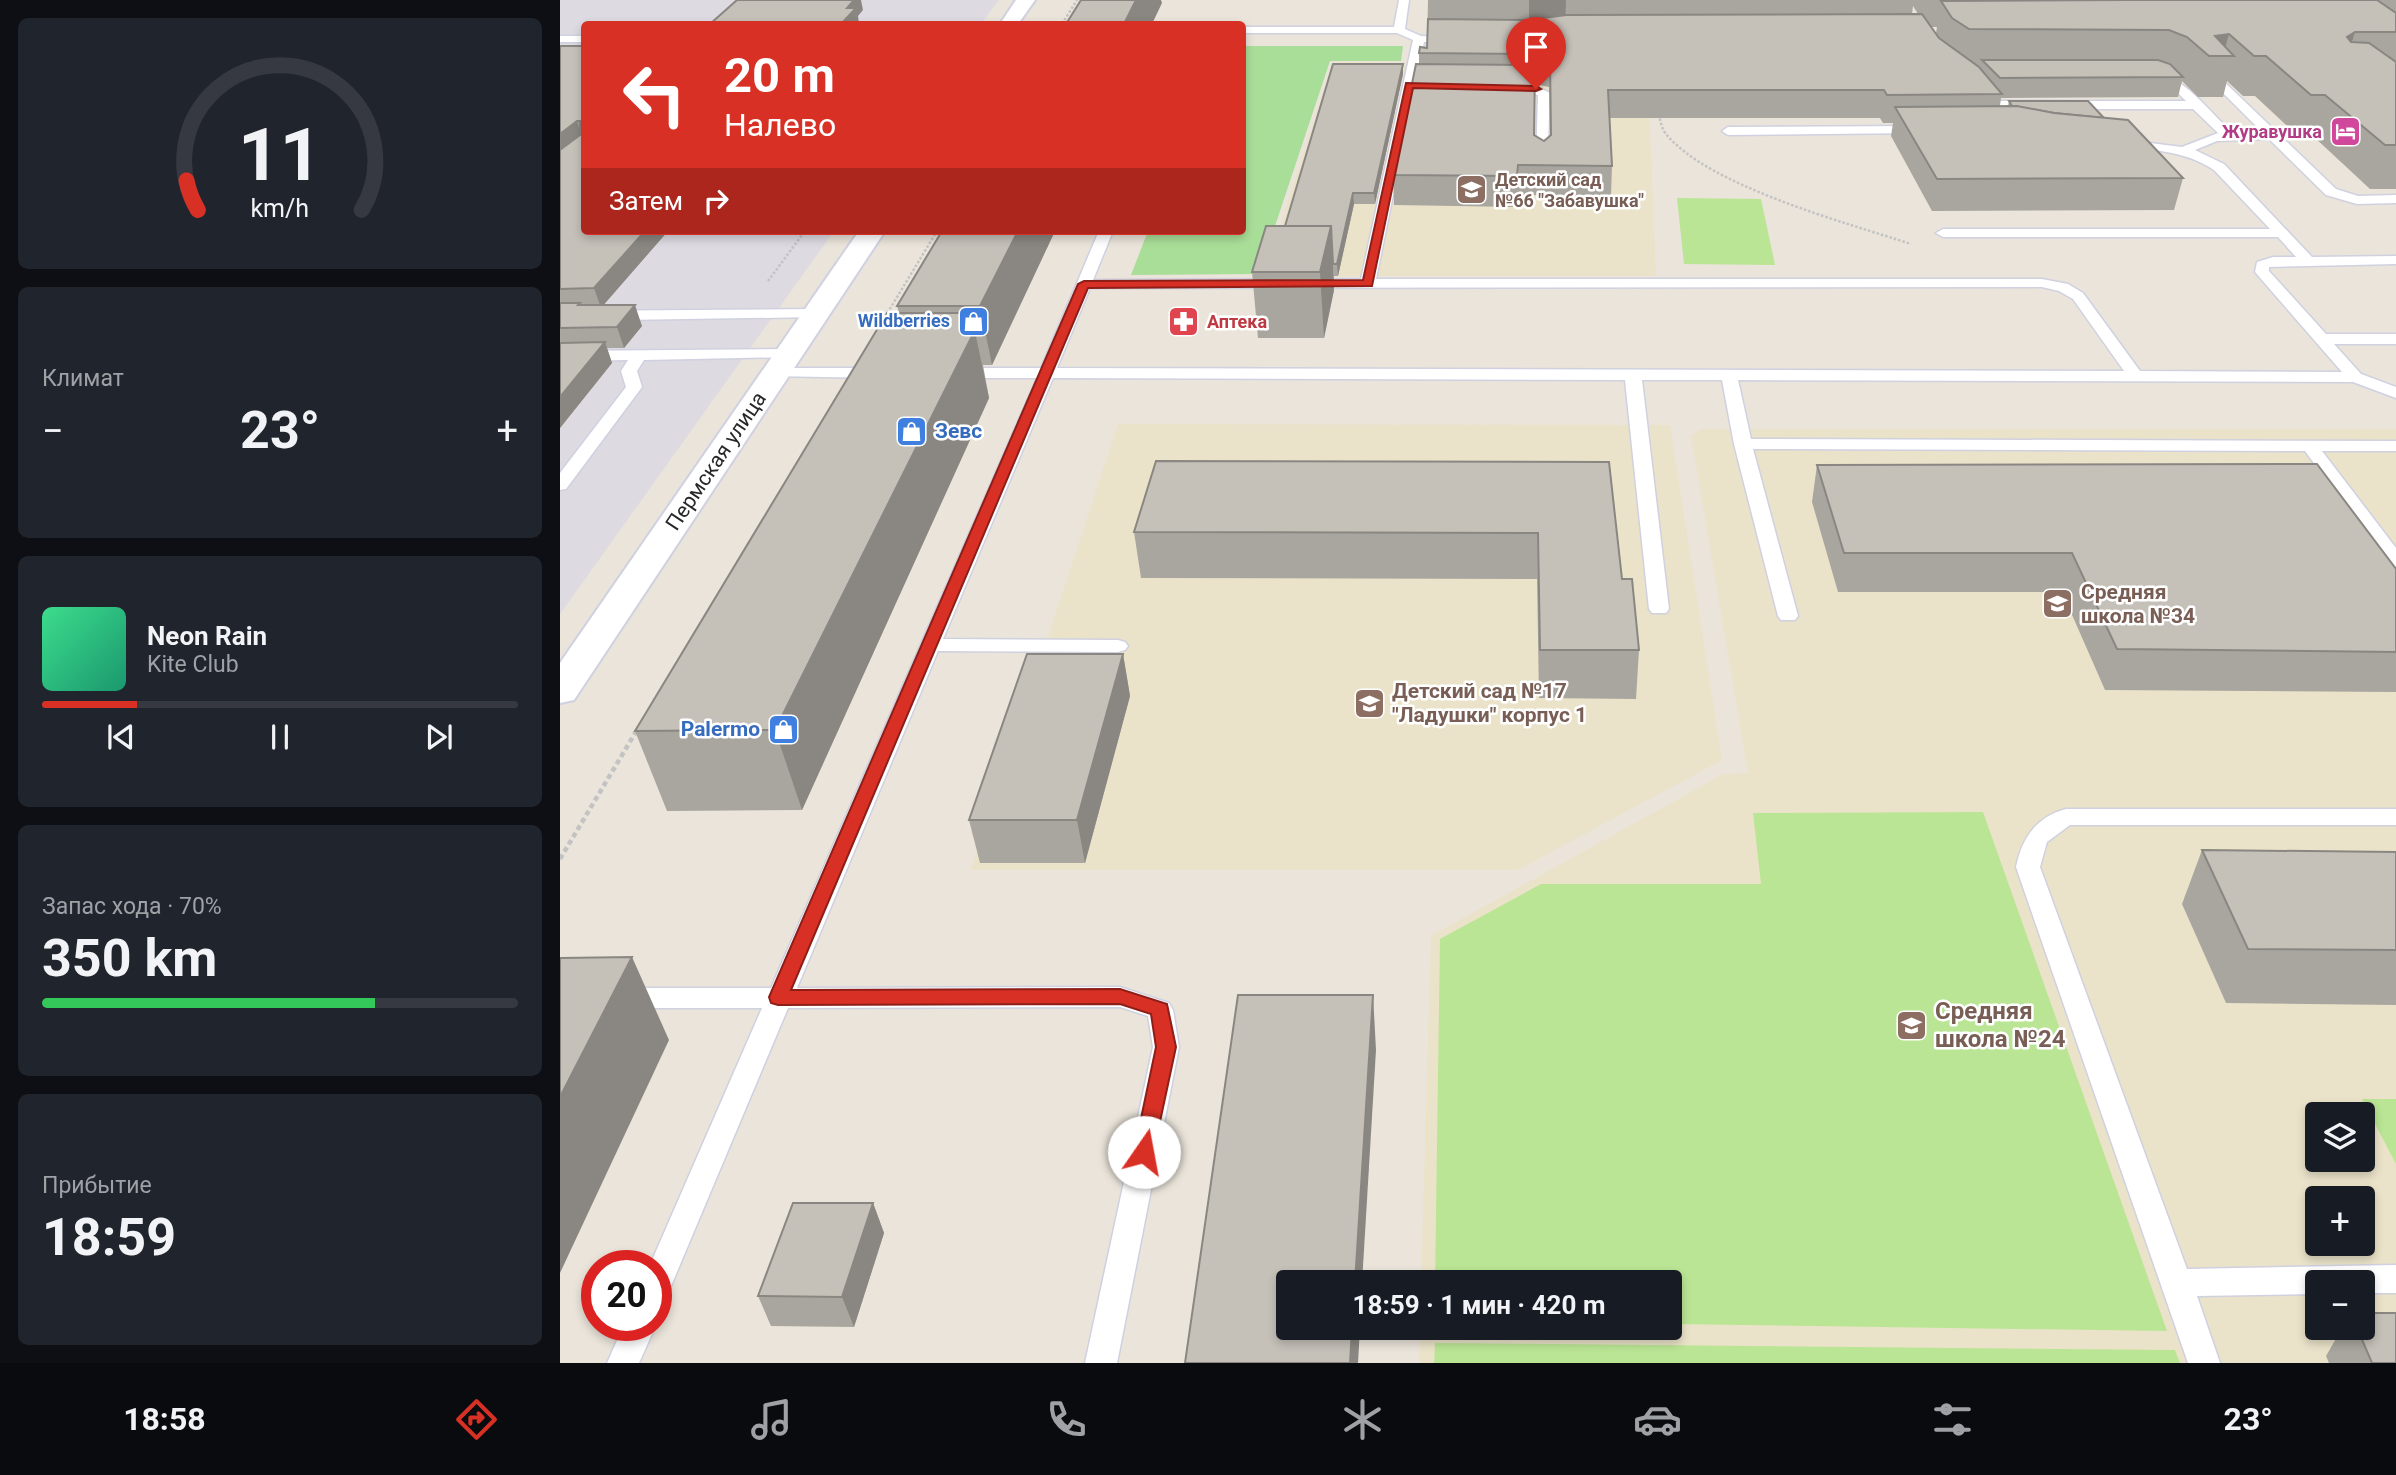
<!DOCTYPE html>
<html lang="ru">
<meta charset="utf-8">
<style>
:root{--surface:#171b24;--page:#20242c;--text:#f1f3f6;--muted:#9ea1a6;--line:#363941;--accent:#d93025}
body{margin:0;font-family:Roboto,sans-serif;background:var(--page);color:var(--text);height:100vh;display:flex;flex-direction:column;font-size:26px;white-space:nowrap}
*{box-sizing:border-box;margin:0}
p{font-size:23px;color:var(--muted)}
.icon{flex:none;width:38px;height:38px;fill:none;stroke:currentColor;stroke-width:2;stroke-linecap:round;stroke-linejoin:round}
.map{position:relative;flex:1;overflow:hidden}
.side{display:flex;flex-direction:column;gap:18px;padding:18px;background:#0d0f14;width:560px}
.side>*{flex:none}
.hud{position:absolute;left:21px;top:21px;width:665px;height:214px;border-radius:7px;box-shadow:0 4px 10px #0003;background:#d93025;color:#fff;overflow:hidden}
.controls{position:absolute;left:1745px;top:1102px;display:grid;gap:14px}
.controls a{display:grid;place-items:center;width:70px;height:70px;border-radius:7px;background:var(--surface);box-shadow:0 4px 10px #0003;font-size:35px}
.speed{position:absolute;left:21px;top:1250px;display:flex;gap:14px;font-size:35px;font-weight:700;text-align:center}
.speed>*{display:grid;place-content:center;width:91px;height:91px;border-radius:50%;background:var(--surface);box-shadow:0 4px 10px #0003;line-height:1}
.speed .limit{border:10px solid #d22;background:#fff;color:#111}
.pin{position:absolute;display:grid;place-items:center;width:60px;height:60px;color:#fff;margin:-72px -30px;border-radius:50% 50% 50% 0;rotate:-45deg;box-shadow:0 0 7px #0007}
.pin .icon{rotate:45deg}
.me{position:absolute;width:77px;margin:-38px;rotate:12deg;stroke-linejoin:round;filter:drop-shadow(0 0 5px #0008)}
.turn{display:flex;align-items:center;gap:24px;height:147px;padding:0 28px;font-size:32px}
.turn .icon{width:91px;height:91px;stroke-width:2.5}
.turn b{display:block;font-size:49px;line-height:60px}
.then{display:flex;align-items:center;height:66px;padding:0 28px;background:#0003;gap:14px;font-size:26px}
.big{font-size:52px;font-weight:700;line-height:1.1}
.side .widget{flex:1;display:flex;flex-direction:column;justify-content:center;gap:10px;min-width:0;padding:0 24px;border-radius:10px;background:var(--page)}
.side .dial{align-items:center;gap:0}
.dial svg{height:182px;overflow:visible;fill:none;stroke:var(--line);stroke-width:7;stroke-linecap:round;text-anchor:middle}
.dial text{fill:var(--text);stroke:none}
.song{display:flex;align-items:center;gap:21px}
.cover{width:84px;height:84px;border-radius:10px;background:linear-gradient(135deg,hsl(150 70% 55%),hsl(160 70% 35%))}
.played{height:7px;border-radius:4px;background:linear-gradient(90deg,var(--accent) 20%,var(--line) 20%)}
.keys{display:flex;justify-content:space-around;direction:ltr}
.heat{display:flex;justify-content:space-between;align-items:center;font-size:38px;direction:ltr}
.charge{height:10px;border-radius:5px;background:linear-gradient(90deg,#34c759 70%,var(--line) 0)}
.trip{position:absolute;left:716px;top:1270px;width:406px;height:70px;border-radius:7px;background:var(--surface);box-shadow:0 4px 10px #0003;font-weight:700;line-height:70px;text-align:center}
.tab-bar{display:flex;height:112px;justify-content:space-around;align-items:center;background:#090b0e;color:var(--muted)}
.tab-bar .icon{width:49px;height:49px}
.tab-bar .on{color:var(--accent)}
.tab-bar b{font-size:32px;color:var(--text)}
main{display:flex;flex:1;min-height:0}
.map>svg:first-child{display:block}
.industrial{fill:#dddae2}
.education{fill:#ebe3c9;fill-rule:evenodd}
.green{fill:#a9de98}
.pitch{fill:#bae594}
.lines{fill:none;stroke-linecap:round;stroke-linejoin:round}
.lane-casing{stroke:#cfd1e0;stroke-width:3}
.secondary-casing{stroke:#cfd1e0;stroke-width:4}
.path-far1{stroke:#c3c3c3;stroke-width:2.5;stroke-dasharray:2.5 2;stroke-linecap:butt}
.path{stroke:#c3c3c3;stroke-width:4.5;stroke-dasharray:5 3.5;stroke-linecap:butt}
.lane{fill:#fff;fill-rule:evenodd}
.secondary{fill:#fff;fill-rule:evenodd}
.wall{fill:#a9a69f;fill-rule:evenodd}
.shaded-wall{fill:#8a8782}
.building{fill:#c5c1b9;stroke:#8a8782;stroke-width:2}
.route{fill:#d93025;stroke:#8d1f18;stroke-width:2}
.labels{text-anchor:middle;stroke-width:5;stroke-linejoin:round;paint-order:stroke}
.far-hotel-label{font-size:18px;font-weight:bold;fill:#b23c85;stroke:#fff;text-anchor:end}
.far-education-label{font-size:18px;font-weight:bold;fill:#785e54;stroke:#fff;text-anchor:start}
.far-shop-label{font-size:18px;font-weight:bold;fill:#366cbe;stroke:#fff;text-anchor:end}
.far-health-label{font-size:18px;font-weight:bold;fill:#be3a42;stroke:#fff;text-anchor:start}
.shop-label{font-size:21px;font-weight:bold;fill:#366cbe;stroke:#fff;text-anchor:start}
.street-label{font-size:21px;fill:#282828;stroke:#fff}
.education-label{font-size:21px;font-weight:bold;fill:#785e54;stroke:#fff;text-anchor:start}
.near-education-label{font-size:24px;font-weight:bold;fill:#785e54;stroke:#fff;text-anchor:start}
</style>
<main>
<section class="side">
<div class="widget dial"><svg viewBox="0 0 100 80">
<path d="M14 69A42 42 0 1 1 86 69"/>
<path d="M14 69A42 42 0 0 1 9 56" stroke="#d93025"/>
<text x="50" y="56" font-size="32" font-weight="700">11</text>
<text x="50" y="72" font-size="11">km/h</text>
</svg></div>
<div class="widget"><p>Климат</p>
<div class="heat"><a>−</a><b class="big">23°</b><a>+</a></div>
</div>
<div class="widget">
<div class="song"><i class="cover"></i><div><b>Neon Rain</b><p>Kite Club</p></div></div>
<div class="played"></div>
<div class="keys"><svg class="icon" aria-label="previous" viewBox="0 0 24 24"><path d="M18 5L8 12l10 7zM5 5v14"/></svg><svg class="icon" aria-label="pause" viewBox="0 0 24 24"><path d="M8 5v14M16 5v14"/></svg><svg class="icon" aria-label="next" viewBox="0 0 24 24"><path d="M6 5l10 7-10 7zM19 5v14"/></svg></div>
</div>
<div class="widget"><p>Запас хода · 70%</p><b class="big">350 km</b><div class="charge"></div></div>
<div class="widget"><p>Прибытие</p><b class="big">18:59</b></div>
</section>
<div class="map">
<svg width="1836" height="1363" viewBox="0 0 1836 1363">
<rect width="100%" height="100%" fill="#eae4da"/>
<path class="industrial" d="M0 0H439L421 24H24V231H274L0 614Z"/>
<g class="education">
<path d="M773 62 1020 65 1089 105 1096 276H704Z"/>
<path d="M558 424 1110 425 1162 760 958 870H411Z"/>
<path d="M1140 429H1836V1363H859L860 1328H1110V1283H861L871 936 1163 774 1188 773 1131 436ZM1757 1115H1802V1160H1757ZM1757 1199H1802V1244H1757ZM1757 1283H1802V1328H1757Z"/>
</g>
<path class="green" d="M683 46H843L841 61H770L699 274 571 275 588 231H682Z"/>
<g class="pitch">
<path d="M1117 198 1201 199 1215 265 1124 264Z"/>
<path d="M1423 812 1607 1331 1110 1324V1283H875L880 939 981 884H1201L1193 813Z"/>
<path d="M1802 1099H1836V1164Z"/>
<path d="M875 1343 1615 1350 1620 1363H874Z"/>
</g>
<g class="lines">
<defs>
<g id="lane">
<path d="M839 0H849L845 29 861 36 896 37 901 40 896 43 864 42 816 279H1482L1508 284 1523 293 1580 371 1782 372 1695 272 1697 262 1713 257H1736L1718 237H1383L1376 233 1383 229H1710L1654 170C1627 152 1598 150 1566 148L1560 144 1566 140 1622 147 1658 133 1633 109H1432L1426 105 1432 101H1626L1607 82 1592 77V73C1618 70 1653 115 1672 133L1702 132 1647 77 1657 75 1776 189 1798 196 1836 195V203L1797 204 1766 195 1709 139 1657 141 1635 150 1664 164 1752 257 1836 256V264L1709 267V271L1766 334H1836V344H1774L1801 374 1836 387V398L1793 382 1178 380 1191 439 1836 441V451H1762L1836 548V567L1829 565 1745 451 1193 449 1238 616 1235 620H1221L1218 616 1174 444 1162 380H1082L1109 609 1106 613H1092L1089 609 1065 380 493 378 383 639 558 640 565 642 568 646 565 650 558 652 378 651 237 988 560 987 609 1003 613 1010 619 1047 557 1363H525L593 1047 588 1016 560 1007 228 1008 111 1286 107 1296 96 1300V1265H90L202 1008H62L53 1005 49 998 53 991 62 988H211L477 378H395L387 373 395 368H481L539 231H553L533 280 801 279 853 40 837 33H682V27H834ZM1482 287 1499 291 1513 299 1564 371 497 368 530 288Z"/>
<rect x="0" y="36" width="24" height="6"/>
<path d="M946 84 976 86 990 93 987 167 982 168 976 164 978 95 942 89V85Z"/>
<path d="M1358 126 1362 127V133L1168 135 1162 131 1168 127Z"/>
<path d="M256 309 264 314 261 317 0 321V311Z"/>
<path d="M228 349 234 351 236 354 234 357 84 360 77 371 82 387 6 489 0 490V473L66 387 61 371 68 360 0 361V351Z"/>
<path d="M215 368H318L326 373 318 378 209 376 207 373 209 370Z"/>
<path d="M1506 809H1836V825H1510L1487 842 1480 867 1627 1269 1836 1265V1293H1802V1283H1757V1294L1637 1296 1660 1363H1628L1456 867C1462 838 1476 817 1506 809Z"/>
<path d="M64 1325H96L79 1363H47Z"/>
</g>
<g id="secondary">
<path d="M456 0H475L458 24H440Z"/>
<path d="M299 231H325L14 700 0 703V663Z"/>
</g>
</defs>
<use href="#lane" class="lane-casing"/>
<use href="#secondary" class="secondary-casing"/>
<g class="path-far1">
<path d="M502 24 517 0"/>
<path d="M1099 114C1100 121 1102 129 1106 134 1148 186 1287 223 1351 244"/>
<path d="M208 281 245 231"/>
<path d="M325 317 377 231"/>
</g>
<path class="path" d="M0 859 77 730"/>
<use href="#lane" class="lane"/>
<use href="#secondary" class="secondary"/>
</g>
<g class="wall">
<path d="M868 0H1836V189H1810L1753 136H1738L1695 96H1683L1667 81 1663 97H1638L1622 81 1618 97 1441 98 1440 106H1448L1449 101 1544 118 1623 178 1614 210 1372 211 1331 136 1333 123H1323L1320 118H1050L1052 166 1051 196 957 195 956 207 834 205 833 175 859 64V53L867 48ZM1353 6 1358 14H1352ZM1371 27H1377L1376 33ZM975 84 989 87 990 136 984 141 974 135Z"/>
<path d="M0 46 108 231 43 305 82 326 64 348H47L52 363 0 428Z"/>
<path d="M843 74 815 204H794L778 276H774V290L764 338H698L692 272 725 226Z"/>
<path d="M495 231 432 365H423L429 398 242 810 107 811 75 731 339 313 337 306Z"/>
<path d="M1049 462 1062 579 1079 650 1076 699 979 698 977 579 581 578 574 532Z"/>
<path d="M1257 465 1836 569V692L1545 690 1502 592H1278L1252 502Z"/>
<path d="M563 654 570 696 525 863H420L409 820Z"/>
<path d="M1642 850 1836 852V1005L1666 1003 1622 904Z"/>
<path d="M313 1203 324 1233 294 1327 211 1326 198 1296Z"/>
<path d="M1782 1328H1802L1836 1363H1769L1766 1356Z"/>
</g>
<g class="shaded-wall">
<path d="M294 0H301L303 10 298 16 299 24H281L287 8Z"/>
<path d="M576 0H601L602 3 592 24H564Z"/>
<path d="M969 0H1006L1005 29 969 34Z"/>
<path d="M1795 32 1783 71 1787 37Z"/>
<path d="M1669 34 1663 56 1655 36Z"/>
<path d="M843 64V74L815 204 814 193Z"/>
<path d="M17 121 22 139 0 157V134Z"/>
<path d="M793 193 794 204 778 276 777 264Z"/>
<path d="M771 226 774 290 764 338 760 272Z"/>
<path d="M85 231H108L41 308 34 288Z"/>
<path d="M458 231H495L432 365 420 306Z"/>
<path d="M75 305 82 326 64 348 57 327Z"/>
<path d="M411 313 429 398 242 810 215 730Z"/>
<path d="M45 342 52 363 0 428V397Z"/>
<path d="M563 654 570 696 525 863 517 820Z"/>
<path d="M72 957 109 1040 0 1273V1097Z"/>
<path d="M813 995 816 1050 802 1283H795Z"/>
<path d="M313 1203 324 1233 294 1327 282 1297Z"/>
<path d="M792 1328H800L798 1363H790Z"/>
</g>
<g class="building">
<path d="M177 0H294L287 8H296L281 24H150Z"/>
<path d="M521 0H576L564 24H506Z"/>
<path d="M1566 0H1817L1836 13V32H1795L1787 37 1791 42 1809 43 1836 62V145H1825L1765 95H1751L1706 56H1694L1669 34 1655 36 1674 56H1649L1627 37 1609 30 1409 29 1392 18 1381 1Z"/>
<path d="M1362 14 1379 38 1419 67 1442 94 1327 95 1324 90H1048L1052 166 958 165 957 176 833 175 856 64 966 65 975 68 974 135 984 141 991 135 990 60 967 54 859 53 860 47 867 48 868 19 969 20 1006 15Z"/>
<path d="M0 46H24V231H85L34 288 0 289V150L20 135V121H17L0 134Z"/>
<path d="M1422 60H1598L1610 64 1623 77 1440 78Z"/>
<path d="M773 64H843L814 193H793L777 264H773L771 226H725Z"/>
<path d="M1449 101H1528L1544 118 1494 113 1452 106Z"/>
<path d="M1457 106 1494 113 1568 120 1623 178 1377 179 1335 107Z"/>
<path d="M706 226H771L760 272H692Z"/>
<path d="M382 231H458L420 306H337Z"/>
<path d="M0 303H20L18 305H75L57 327 0 328Z"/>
<path d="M327 313H411L403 330H415L215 730 75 731Z"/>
<path d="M45 342 0 397V343Z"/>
<path d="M596 461 1049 462 1062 579H1072L1079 650H980L978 533 574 532Z"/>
<path d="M1757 464 1836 569V652L1557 649 1512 553H1284L1257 465Z"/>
<path d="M467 654H563L517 820H409Z"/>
<path d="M1642 850 1836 852V950L1688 949Z"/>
<path d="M72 957 0 1097V958Z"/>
<path d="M678 995H813L795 1283H728V1328H792L790 1363H625Z"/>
<path d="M233 1203H313L282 1297 198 1296Z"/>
<path d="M1802 1313H1836V1363H1812L1797 1328H1802Z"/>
</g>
<path class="route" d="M846 83 976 86 981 89 976 91 853 88 812 286 528 288 231 990 560 989 607 1004 616 1047 592 1159 584 1161 577 1159 574 1152 596 1047 591 1014 560 1004 218 1005 211 1003 209 997 518 284 524 281 803 280Z"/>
<defs>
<symbol id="hotel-square" viewBox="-11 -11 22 22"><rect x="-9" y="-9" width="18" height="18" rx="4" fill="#d1479c" stroke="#fff"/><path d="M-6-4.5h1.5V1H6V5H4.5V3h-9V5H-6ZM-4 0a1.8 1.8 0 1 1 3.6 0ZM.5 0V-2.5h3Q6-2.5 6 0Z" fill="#fff"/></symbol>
<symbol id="school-square" viewBox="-11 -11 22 22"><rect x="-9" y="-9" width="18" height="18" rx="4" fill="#8d6e63" stroke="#fff"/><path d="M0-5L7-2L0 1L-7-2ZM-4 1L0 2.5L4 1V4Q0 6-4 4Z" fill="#fff"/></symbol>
<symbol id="shop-square" viewBox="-11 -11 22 22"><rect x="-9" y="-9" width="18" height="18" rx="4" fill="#3f7fe0" stroke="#fff"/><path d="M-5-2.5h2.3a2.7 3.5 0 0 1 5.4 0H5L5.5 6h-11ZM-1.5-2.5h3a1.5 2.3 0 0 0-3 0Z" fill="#fff"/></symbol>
<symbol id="pharmacy-square" viewBox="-11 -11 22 22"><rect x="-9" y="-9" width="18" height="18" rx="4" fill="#e0444e" stroke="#fff"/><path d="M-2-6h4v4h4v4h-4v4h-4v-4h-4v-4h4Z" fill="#fff"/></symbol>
</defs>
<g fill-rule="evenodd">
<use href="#hotel-square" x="1768" y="114" width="35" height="35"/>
<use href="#school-square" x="894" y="172" width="35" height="35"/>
<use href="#shop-square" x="396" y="304" width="35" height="35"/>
<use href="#pharmacy-square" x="606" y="304" width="35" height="35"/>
<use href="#shop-square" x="334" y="414" width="35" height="35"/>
<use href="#school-square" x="1480" y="586" width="35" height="35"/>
<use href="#school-square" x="792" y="686" width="35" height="35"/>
<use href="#shop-square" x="206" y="712" width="35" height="35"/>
<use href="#school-square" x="1334" y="1008" width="35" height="35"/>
</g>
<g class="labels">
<g class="far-hotel-label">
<text x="1762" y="138">Журавушка</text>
</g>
<g class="far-education-label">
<text x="935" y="186">Детский сад<tspan x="935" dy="21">№66 "Забавушка"</tspan></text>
</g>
<g class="far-shop-label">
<text x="390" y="327">Wildberries</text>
</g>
<g class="far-health-label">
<text x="647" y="328">Аптека</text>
</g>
<g class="shop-label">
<text x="375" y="438">Зевс</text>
<text x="200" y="736" text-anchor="end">Palermo</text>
</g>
<g class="street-label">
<text transform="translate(156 461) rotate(-56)" y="7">Пермская улица</text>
</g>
<g class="education-label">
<text x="1521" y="599">Средняя<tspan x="1521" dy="24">школа №34</tspan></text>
<text x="832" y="698">Детский сад №17<tspan x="832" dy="24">"Ладушки" корпус 1</tspan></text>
</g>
<g class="near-education-label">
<text x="1375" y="1019">Средняя<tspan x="1375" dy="28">школа №24</tspan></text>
</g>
</g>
</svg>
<div class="controls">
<a><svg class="icon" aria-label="layers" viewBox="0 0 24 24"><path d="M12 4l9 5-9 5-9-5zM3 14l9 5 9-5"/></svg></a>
<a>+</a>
<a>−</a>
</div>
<div class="speed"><div class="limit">20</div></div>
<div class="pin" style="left:976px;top:89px;background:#d93025"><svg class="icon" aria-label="arrive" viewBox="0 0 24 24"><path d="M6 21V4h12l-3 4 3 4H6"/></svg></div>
<svg class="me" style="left:584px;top:1152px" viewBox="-20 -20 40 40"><circle r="19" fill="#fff"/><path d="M0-13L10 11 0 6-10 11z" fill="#d93025"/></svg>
<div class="trip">18:59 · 1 мин · 420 m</div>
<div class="hud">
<div class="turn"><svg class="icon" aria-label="left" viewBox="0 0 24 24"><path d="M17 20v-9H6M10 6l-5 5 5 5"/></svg><div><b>20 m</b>Налево</div></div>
<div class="then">Затем<svg class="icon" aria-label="right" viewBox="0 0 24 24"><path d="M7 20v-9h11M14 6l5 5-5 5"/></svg></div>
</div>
</div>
</main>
<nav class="tab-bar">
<b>18:58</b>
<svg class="icon on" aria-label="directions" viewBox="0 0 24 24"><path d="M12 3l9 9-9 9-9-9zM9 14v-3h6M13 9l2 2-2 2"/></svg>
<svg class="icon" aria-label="music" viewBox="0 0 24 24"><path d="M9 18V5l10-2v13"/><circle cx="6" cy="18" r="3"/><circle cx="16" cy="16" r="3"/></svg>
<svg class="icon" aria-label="phone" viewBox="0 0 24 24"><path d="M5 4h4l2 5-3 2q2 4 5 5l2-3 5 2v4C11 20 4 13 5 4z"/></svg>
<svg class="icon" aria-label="climate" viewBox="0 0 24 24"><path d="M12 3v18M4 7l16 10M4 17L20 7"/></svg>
<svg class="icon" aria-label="car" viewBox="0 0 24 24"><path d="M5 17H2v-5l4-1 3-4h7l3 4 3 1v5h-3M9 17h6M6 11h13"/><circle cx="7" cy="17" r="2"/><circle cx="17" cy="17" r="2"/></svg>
<svg class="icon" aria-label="filters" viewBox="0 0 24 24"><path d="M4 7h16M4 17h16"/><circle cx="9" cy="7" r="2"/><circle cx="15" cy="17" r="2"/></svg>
<b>23°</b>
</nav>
